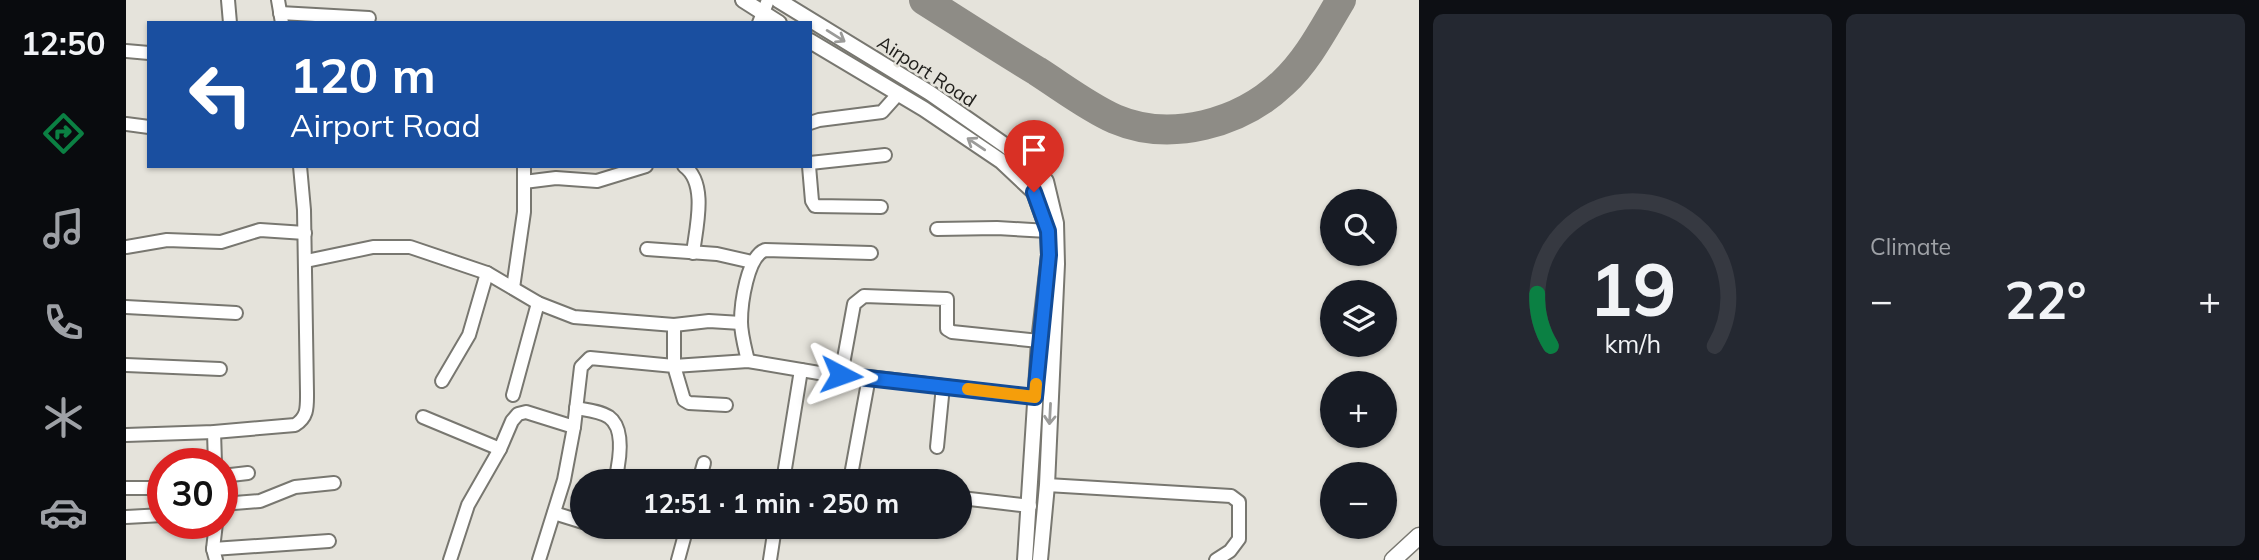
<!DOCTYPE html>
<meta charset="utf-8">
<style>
:root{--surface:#171b24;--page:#242831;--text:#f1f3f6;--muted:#9ea1a6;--line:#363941;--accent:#0b8043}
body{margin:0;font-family:Mulish,sans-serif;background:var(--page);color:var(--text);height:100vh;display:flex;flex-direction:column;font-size:26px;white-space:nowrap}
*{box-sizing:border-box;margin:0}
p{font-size:23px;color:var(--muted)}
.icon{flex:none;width:38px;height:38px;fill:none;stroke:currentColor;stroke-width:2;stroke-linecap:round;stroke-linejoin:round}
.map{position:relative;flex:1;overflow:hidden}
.panel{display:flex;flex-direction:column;gap:14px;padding:14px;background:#0d0f14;width:840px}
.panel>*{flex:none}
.top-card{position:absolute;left:21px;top:21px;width:665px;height:147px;border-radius:0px;box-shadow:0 2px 5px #0004;background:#1a4fa0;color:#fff;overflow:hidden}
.tools{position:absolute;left:1194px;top:189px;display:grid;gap:14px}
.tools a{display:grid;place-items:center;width:77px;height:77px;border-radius:50%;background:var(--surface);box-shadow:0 2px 5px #0004;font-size:35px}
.speed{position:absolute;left:21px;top:448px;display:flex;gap:14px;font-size:35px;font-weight:700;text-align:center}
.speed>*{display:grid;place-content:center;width:91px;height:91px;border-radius:50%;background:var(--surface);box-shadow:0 2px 5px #0004;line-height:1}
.speed .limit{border:10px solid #d22;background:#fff;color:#111}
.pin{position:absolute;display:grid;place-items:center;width:60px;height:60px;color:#fff;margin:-72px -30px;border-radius:50% 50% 50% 0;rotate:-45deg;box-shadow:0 0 7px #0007}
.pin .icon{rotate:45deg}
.me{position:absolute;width:77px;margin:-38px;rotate:94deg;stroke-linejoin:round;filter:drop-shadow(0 0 5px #0008)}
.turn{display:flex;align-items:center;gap:24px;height:147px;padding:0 28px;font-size:32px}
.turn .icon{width:91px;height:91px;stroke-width:2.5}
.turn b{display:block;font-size:49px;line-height:60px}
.big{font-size:52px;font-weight:700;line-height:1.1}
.panel .card{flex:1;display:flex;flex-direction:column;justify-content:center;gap:10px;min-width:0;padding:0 24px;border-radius:10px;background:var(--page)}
.panel .dial{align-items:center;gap:0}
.dial svg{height:182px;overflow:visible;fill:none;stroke:var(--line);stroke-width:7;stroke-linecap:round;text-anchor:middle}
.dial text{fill:var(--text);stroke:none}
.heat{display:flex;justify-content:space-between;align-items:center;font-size:38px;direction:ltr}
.panel .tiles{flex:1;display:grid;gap:14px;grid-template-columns:repeat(2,1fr)}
.trip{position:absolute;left:444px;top:469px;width:402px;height:70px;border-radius:35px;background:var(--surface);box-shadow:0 2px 5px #0004;font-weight:700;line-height:70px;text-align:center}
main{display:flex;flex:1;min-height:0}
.menu{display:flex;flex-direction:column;width:126px;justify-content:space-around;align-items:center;background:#090b0e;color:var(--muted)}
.menu .icon{width:49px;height:49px}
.menu .active{color:var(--accent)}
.menu b{font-size:32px;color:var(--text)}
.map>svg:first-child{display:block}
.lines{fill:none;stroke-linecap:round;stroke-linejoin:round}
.taxiway{stroke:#8e8c86;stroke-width:30}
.minor-casing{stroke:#787770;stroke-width:16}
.tertiary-casing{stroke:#787770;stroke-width:18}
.secondary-casing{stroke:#787770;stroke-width:19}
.minor{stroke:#fff;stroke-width:12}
.tertiary{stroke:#fff;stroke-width:14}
.secondary{stroke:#fff;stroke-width:16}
.oneway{stroke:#9b9b99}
.route-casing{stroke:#114b97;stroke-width:18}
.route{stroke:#1a73e8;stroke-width:12}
.slow{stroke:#f59e0b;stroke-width:12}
.labels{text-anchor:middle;stroke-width:5;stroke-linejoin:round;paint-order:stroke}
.street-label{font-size:19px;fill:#21201d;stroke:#e5e3db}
</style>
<main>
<nav class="menu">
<b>12:50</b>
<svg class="icon active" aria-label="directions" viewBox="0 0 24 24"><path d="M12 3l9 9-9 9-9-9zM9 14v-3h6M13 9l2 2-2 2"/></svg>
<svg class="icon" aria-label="music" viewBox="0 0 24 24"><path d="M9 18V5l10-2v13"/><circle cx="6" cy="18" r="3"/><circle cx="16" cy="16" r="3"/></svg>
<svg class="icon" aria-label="phone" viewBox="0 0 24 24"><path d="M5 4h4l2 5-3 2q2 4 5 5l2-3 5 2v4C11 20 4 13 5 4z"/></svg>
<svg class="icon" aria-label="climate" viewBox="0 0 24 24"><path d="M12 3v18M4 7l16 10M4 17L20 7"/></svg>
<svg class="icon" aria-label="car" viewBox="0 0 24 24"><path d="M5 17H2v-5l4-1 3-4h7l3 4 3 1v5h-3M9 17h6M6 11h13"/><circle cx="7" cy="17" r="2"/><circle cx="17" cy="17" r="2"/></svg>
</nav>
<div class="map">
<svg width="1293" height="560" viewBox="0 0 1293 560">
<rect width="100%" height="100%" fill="#e5e3db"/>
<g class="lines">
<path class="taxiway" d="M798 0C836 24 873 48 911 71 936 87 962 107 989 119 1045 143 1115 123 1157 83 1182 60 1198 28 1215 0"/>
<defs>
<g id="minor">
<path d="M102 0 104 23"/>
<path d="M152 0 156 23"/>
<path d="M154 13 243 18"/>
<path d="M633 23 642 0"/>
<path d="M0 51 23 53"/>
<path d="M684 123 693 120 756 112 773 93"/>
<path d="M0 124 23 127"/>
<path d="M684 163 759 155"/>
<path d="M558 166C582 183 570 228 567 253"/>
<path d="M683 166 686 201 689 206 755 207"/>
<path d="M398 182 430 178 471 181 520 166"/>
<path d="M811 229 871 228 922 231"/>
<path d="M0 247 41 240 95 242 134 230 179 233"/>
<path d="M521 249 591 254 626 262"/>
<path d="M180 261 247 247H284L361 273 412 303 448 317 548 325 583 321 615 323"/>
<path d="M387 288 398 212V166"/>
<path d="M0 307 110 313"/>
<path d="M548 325V366L622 361 699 374 743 377 909 397"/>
<path d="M622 361C619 348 615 334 615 322 615 304 621 257 639 250L745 253"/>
<path d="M0 365 94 369"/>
<path d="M715 375 728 304 738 296 821 299V329L826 332 913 341"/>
<path d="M316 381 343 335 361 273"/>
<path d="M387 395 412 303"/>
<path d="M450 408C461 410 474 411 483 417 500 429 493 464 489 481"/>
<path d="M297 417 374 449"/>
<path d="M88 432 89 464"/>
<path d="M0 435 88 432 169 425C182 417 181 407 181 393L178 210 174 166"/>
<path d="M811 447 817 386"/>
<path d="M725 475 743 377"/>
<path d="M96 476 122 473"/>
<path d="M573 481 578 463"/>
<path d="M657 481 675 370"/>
<path d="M921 485 1105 496 1113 502V539L1104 551 1090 560"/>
<path d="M0 488H37"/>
<path d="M835 498 904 506"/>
<path d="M96 504 134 501 169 487 208 483"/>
<path d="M428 513 457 522"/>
<path d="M0 517 37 515"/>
<path d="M90 523 87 549 90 560"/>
<path d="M87 549 203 541"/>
<path d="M324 560 342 505 374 449 386 421 392 414 400 412 448 427"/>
<path d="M413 560 438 480 448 427 455 367 464 358 548 366 558 400 563 403 600 405"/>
<path d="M552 560 561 527"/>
<path d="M644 560 649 527"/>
</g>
<g id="tertiary">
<path d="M617 0 653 23"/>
<path d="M652 0 804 93 880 146 920 181 930 223 931 264 921 485 914 560"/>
<path d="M684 41 798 109 875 161 908 192 922 231 923 255 913 341 899 560"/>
</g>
<path id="secondary" d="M1267 560 1293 536"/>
</defs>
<use href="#minor" class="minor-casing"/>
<use href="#tertiary" class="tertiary-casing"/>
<use href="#secondary" class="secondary-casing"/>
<use href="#minor" class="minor"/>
<use href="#tertiary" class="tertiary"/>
<use href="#secondary" class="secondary"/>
</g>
<defs><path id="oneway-shaft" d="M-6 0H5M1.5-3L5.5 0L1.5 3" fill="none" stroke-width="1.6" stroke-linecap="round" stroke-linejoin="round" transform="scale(1.75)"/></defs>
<g class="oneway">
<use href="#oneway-shaft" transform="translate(710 36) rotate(32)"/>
<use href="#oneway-shaft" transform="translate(850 144) rotate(-146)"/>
<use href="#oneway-shaft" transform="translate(924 414) rotate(93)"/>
</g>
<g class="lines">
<defs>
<path id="route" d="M715 375 909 397 923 255 922 231 908 192"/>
</defs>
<use href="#route" class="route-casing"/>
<use href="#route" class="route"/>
<path class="slow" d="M842 389 909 397 910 384"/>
</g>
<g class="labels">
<g class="street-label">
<text transform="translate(801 71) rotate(33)" y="7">Airport Road</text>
</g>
</g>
</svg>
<div class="tools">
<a><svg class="icon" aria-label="search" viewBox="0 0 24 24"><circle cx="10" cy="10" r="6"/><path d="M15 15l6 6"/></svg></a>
<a><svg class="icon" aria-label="layers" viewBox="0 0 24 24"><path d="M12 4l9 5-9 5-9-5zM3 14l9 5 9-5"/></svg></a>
<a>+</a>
<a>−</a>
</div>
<div class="speed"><div class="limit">30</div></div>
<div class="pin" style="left:908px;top:192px;background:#d93025"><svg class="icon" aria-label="arrive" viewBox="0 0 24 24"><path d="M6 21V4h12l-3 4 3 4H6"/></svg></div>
<svg class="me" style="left:715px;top:375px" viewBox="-20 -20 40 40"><path d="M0-17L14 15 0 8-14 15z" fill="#1a73e8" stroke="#fff" stroke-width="4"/></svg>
<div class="trip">12:51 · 1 min · 250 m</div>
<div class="top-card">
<div class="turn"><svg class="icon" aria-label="left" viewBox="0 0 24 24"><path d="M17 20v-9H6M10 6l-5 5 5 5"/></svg><div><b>120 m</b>Airport Road</div></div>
</div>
</div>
<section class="panel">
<div class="tiles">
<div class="card dial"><svg viewBox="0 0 100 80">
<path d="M14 69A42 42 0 1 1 86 69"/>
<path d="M14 69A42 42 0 0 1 8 46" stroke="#0b8043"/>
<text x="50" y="56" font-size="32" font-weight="700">19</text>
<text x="50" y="72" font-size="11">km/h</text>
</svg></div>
<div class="card"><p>Climate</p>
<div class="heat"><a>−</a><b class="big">22°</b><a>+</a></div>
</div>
</div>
</section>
</main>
